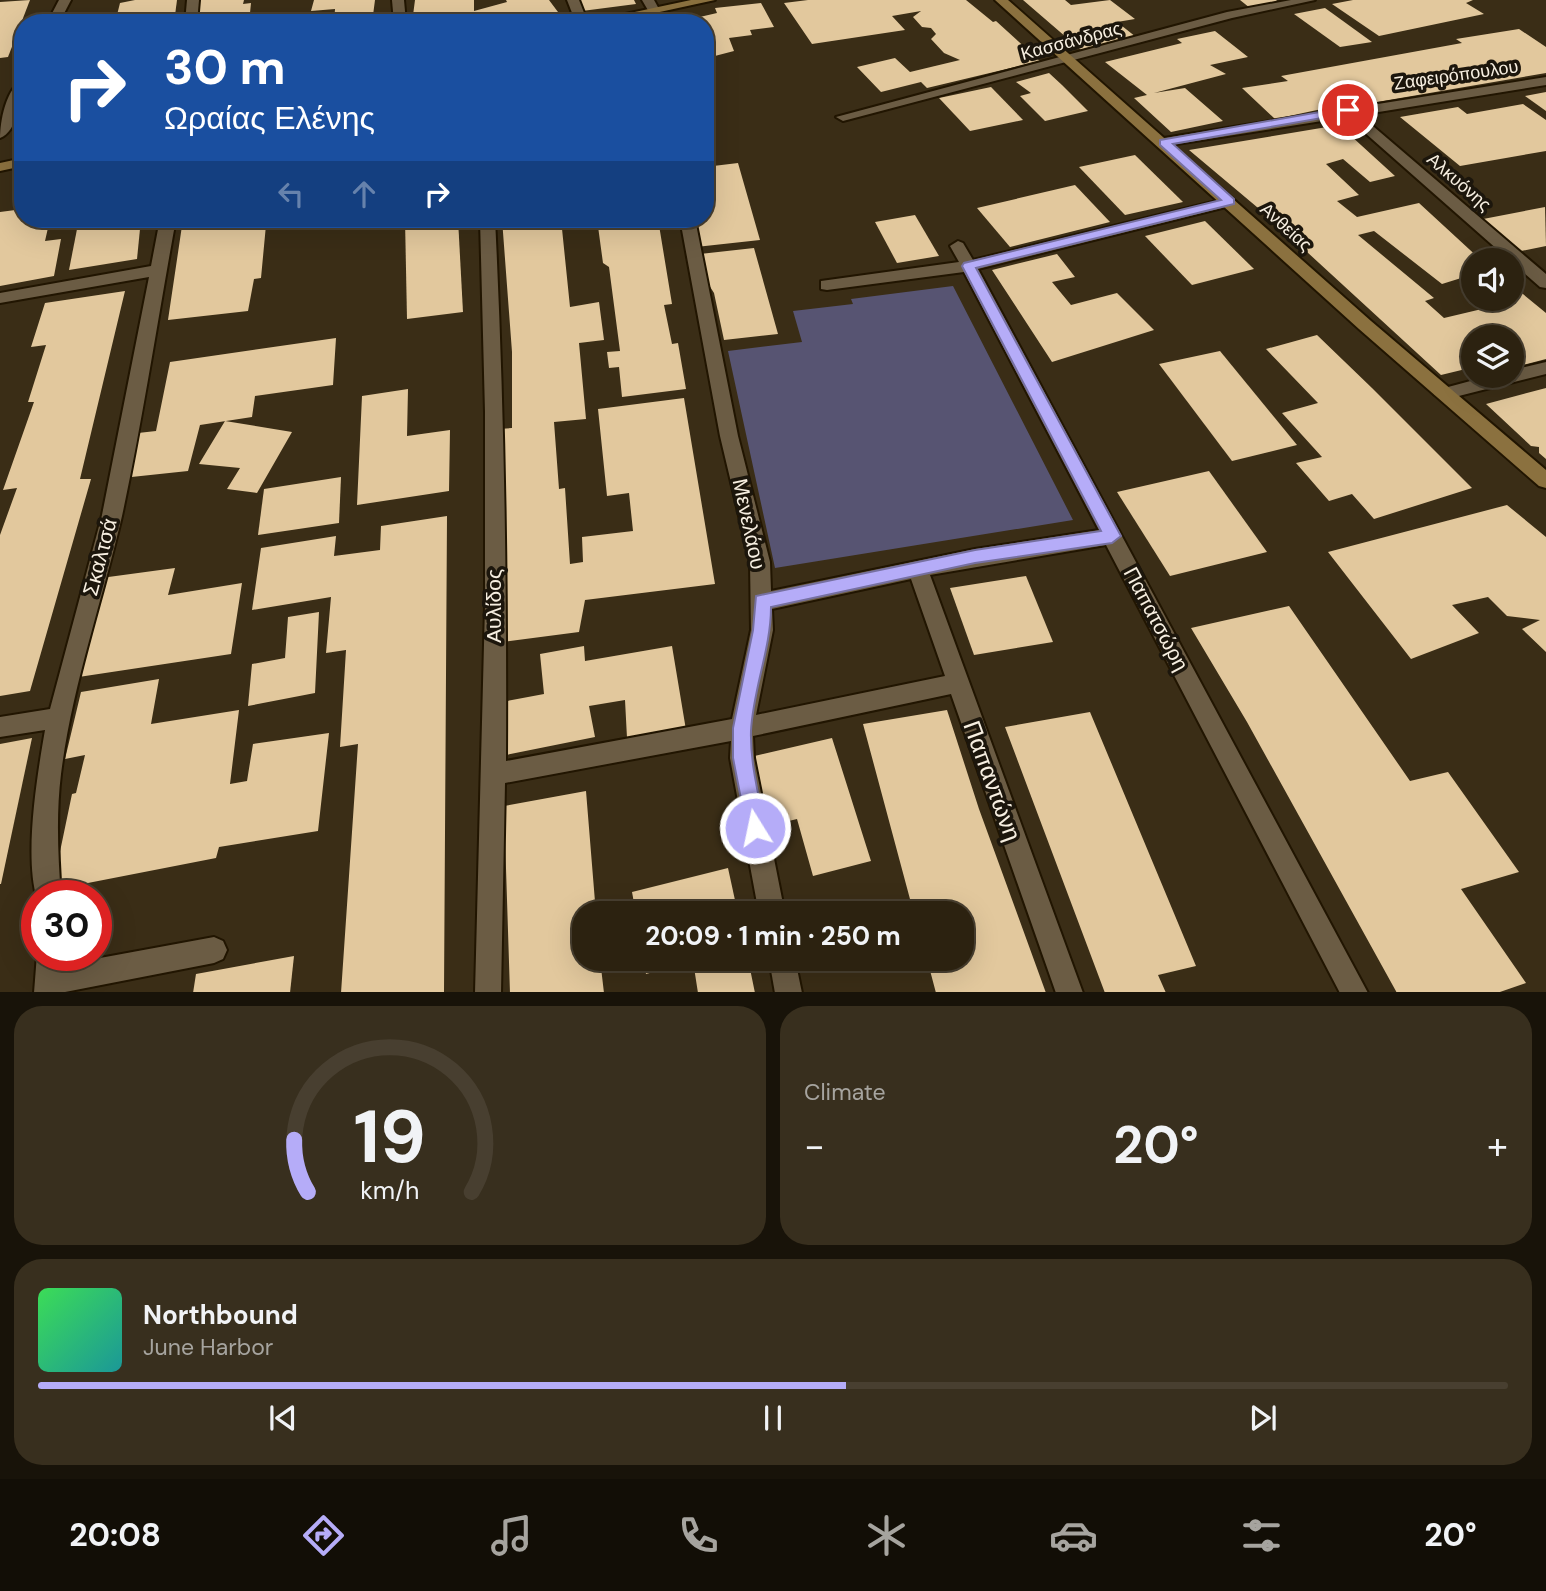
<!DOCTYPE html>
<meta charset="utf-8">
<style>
:root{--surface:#2c2210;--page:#382f1e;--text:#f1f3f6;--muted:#a6a49f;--line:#483f30;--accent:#b5acf8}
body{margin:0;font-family:"DM Sans",sans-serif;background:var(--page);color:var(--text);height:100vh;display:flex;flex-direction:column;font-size:26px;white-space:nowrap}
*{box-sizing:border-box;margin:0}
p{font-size:23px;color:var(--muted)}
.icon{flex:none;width:38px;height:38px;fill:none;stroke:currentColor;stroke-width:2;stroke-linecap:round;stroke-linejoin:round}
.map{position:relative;height:992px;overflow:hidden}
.side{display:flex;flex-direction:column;gap:14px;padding:14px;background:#181309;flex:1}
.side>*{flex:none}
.top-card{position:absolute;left:14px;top:14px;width:700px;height:214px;border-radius:28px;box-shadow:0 7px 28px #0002,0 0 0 2px var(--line);background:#1a4fa0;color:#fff;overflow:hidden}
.fabs{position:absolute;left:1461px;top:248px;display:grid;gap:14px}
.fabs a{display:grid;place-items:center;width:63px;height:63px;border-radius:50%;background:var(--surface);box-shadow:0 7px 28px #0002,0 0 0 2px var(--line);font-size:35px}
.speed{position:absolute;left:21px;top:880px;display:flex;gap:14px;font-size:35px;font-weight:700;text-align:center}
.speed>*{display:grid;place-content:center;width:91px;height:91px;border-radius:50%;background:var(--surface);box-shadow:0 7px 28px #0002,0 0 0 2px var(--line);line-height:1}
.speed .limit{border:10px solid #d22;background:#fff;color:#111}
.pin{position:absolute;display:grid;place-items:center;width:60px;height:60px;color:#fff;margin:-30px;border:4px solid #fff;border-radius:50%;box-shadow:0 2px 7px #0007}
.me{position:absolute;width:77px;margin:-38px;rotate:350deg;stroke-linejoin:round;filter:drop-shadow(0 0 5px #0008)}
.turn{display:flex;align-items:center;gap:24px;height:147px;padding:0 35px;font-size:32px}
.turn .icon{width:91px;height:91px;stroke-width:2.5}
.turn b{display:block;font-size:49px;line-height:60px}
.lanes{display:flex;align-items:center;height:66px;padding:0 35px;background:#0003;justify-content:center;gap:35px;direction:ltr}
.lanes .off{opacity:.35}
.big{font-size:52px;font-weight:700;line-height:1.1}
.side .tile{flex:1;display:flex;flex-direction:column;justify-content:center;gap:10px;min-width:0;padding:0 24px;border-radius:28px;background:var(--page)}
.side .dial{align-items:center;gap:0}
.dial svg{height:182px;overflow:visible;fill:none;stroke:var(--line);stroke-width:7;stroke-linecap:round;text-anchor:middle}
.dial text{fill:var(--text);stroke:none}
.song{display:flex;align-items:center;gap:21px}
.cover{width:84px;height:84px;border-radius:10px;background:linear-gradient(135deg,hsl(130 70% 55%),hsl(180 70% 35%))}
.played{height:7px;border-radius:4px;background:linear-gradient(90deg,var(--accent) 55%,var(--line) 55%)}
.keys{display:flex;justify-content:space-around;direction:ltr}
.heat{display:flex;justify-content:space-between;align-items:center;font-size:38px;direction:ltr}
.side .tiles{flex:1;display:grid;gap:14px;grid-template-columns:1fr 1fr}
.tile:last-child{grid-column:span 2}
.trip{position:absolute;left:572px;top:901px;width:402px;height:70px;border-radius:28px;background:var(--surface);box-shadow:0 7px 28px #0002,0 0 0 2px var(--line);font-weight:700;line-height:70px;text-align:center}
.tabs{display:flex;height:112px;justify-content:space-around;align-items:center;background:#120e06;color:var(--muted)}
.tabs .icon{width:49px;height:49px}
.tabs .selected{color:var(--accent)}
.tabs b{font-size:32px;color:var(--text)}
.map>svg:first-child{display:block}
.green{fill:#575472}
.building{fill:#e2c89d}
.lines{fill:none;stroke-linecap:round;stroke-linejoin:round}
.minor-casing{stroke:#211501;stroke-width:4}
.secondary-casing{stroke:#211501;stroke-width:4}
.minor{fill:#6b5c44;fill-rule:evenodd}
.secondary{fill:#8b713f;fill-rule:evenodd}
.route{fill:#b5acf8;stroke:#7670a1;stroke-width:2}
.labels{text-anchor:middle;stroke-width:7;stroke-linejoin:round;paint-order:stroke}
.far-street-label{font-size:18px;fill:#f7efe1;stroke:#1c160c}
.street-label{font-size:21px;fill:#f7efe1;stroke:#1c160c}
.near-street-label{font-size:24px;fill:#f7efe1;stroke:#1c160c}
</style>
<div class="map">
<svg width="1546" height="993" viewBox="0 0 1546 993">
<rect width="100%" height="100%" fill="#3a2d16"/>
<path class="green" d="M953 286 1073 520 775 568 728 351 802 342 793 311 853 304 851 299Z"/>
<g class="building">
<path d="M30 0 8 57 0 58V2Z"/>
<path d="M135 0H177L174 23H115L120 3Z"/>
<path d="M200 0H244L243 4 251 3 249 23H197Z"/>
<path d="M314 0H375L372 23H334L335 9 311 11Z"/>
<path d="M415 0H474V11L507 2 506 0H549L558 12 512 23H412Z"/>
<path d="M578 0H634L636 4 582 11Z"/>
<path d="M808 0H966L993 22 996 21 1040 61 927 88 921 82 881 92 857 67 895 58 910 72 960 60 944 53 931 39 936 34 931 28 922 27 913 17 921 11 892 16 905 30 812 44 784 3Z"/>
<path d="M1023 0H1065L1071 5 1110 0 1135 19 1117 22 1136 37 1081 50Z"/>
<path d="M1240 0H1276L1280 3 1250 8Z"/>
<path d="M1353 0H1473L1466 3 1484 14 1379 36 1332 4Z"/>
<path d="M761 3 774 27 750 30 752 35 729 38 734 51 711 57 714 68 705 69V23L678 22 717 13 715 8Z"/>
<path d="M1325 8 1372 42 1340 47 1294 14Z"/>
<path d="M1519 29 1546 47V73L1377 102 1364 100 1275 119 1242 88 1288 81 1281 76 1462 43 1456 39Z"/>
<path d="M1215 31 1248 57 1210 65 1226 74 1154 93 1185 88 1223 121 1171 132 1134 98 1147 95 1105 62 1182 43 1177 39Z"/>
<path d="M1049 73 1062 85 1088 111 1045 121 1020 96 1031 93 1016 82Z"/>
<path d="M991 87 1023 120 970 131 939 98Z"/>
<path d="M1546 92V111L1525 96Z"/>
<path d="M1523 104 1546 120V151L1460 166 1400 117 1458 107 1467 114Z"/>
<path d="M1339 125 1395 176 1370 182 1343 159 1326 164 1359 195 1337 201 1357 217 1419 203 1482 261H1474V274L1442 284 1374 231 1358 235 1434 298 1425 301 1444 318 1503 304 1498 299H1512V285L1546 313V359L1512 368V338H1474V367L1441 375 1270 218 1189 150Z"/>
<path d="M1135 155 1183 202 1125 215 1079 167Z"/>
<path d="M738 163 760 240 696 247 690 219H705V167Z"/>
<path d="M1075 185 1110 222 1010 247 977 208Z"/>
<path d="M1545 207 1546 246 1516 252 1478 220Z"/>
<path d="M23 209V219H50L45 241 61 239 54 276 0 286V212Z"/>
<path d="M915 215 939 256 897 263 875 222Z"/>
<path d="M79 219H141L137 259 69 270Z"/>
<path d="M183 219H259V227L266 225 261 278 254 279 248 311 168 320Z"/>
<path d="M405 219H458L463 312 407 319Z"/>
<path d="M502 219H561L570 307 599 302 604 340 579 343 586 419 554 422 559 489 565 488 570 564 583 562 582 537 633 531 629 493 607 496 598 409 684 398 715 584 585 600 579 632 503 642 499 429 512 428V352Z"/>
<path d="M597 219H658L672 304 664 305 672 344 678 343 686 389 622 397 619 367 609 368 607 352 620 351 609 267 603 263Z"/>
<path d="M1205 221 1254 269 1192 285 1145 236Z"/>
<path d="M754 248 778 334 724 340 714 293 707 282 700 254Z"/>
<path d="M1057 254 1075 277 1052 282 1071 305 1117 293 1154 330 1052 362 992 270Z"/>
<path d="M125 291 80 479H91L30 691 0 696V535L17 488 3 490 34 402H28L46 345 31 347 45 303Z"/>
<path d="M1317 335 1372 388 1472 488 1374 519 1352 494 1329 501 1296 463 1322 457 1282 413 1318 403 1266 349Z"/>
<path d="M336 338 333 385 255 396 252 417 200 425 188 471 122 478 138 433 156 431 170 362Z"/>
<path d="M1220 351 1297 445 1232 461 1159 364Z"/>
<path d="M1546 388V459L1539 453V447L1531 446 1486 404Z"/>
<path d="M408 389 407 436 450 430 449 491 357 505 362 396Z"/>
<path d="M225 421 292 432 257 493 227 489 240 468 199 464Z"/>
<path d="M1209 471 1267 552 1170 576 1117 492Z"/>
<path d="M341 477 339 523 258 535 264 489Z"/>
<path d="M1507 505 1546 537V652L1522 629 1540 620 1507 616 1488 597 1452 605 1479 633 1411 659 1328 552Z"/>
<path d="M447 516 444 993H341L358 744 340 747 346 650 326 653 331 597 252 610 261 548 336 536 334 556 380 550 381 526Z"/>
<path d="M175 568 168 595 242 583 231 654 72 678 101 578Z"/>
<path d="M1026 576 1053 642 974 655 950 588Z"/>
<path d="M1289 606 1410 781 1448 772 1519 872 1461 889 1526 983 1497 993H1397L1247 722 1191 628Z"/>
<path d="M319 612 315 693 248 706 252 664 285 658 288 617Z"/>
<path d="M584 646 585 661 672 646 686 730 627 738 625 700 589 706 595 737 506 755 502 702 544 694 540 654Z"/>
<path d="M159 679 151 724 239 710 230 784 247 781 253 744 329 733 318 831 219 847 216 858 52 890 72 794 76 793 85 755 65 759 81 692Z"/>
<path d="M947 710 979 809 1046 993H936L927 959H962V914H914L863 724Z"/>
<path d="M1090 712 1196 966 1158 975 1166 993H1105L1005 727Z"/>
<path d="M32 738 1 884H0V744Z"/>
<path d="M832 738 871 861 813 876 797 819 764 827 746 758Z"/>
<path d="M586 791 596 914H584V959H600L604 993H510L504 806Z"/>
<path d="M728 868 738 914H636L632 892Z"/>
<path d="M294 956 290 993H193L196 974Z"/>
<path d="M643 959H748L755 993H698L693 961 646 974Z"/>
</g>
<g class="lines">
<defs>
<g id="minor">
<path d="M59 0H71L59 23H47Z"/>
<path d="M187 0H199L197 23H185Z"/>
<path d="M392 0H404L406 23H394Z"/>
<path d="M567 0H579L588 23H576Z"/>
<path d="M642 0H654L659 9 649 12Z"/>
<path d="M1291 0H1315L1232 18 843 121 836 117 1227 12Z"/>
<path d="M1546 77V85L1360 115 1546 274V288L1540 287 1347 117 1164 146 1157 142 1164 138 1340 110 1347 106 1353 108Z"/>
<path d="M23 80C23 96 17 132 0 138 0 121 6 88 23 80Z"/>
<path d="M1229 198 1236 202 1234 205 978 269 1368 993H1340L1106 545 930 575 1083 993H1056L951 694 753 736 754 758 785 914H759L730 758 731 741 505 783 501 993H475L485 606V412L480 219H495C504 400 507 580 506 761L732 719 751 630 750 562 720 436 680 219H695L738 436 770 562 771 591 975 549 1099 530 964 272 827 290 821 289V281L959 262 950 246 958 241 963 243 973 260ZM911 579 945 676 756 715 773 630 772 609Z"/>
<path d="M160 219H176C158 317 143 418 122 516 102 602 72 686 61 774 56 814 58 856 61 896H37V899C24 856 37 776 45 730L0 737V717L50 709 102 515 149 277 0 303V293L151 266Z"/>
<path d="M1546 362V374L1443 400 1434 394 1437 390 1489 376H1512V370Z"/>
<path d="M214 937 223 941 227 950 223 959 214 963 60 993H34L37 954 62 956V965Z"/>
<path d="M769 959H795L802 993H775Z"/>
</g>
<g id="secondary">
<path d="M691 0H715L609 23H583Z"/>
<path d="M995 0H1008L1371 321 1546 470V488L1539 486 1359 329Z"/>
<path d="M23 158V166L0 171V163Z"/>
</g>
</defs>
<use href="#minor" class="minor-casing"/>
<use href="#secondary" class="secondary-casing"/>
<use href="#minor" class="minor"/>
<use href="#secondary" class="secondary"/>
</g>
<path class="route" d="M1348 107 1351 108V113L1173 144 1234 199V204L976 268 1121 536 1112 543 975 563 771 607C771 649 753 689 751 731 750 763 759 796 765 828L762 835 755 838 748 835 733 758V728L753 630 756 596 975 550 1101 531 962 266 964 263 1221 200 1160 145V140Z"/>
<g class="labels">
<g class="far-street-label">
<text transform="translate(1071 41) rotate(-15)" y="6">Κασσάνδρας</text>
<text transform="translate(1456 75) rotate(-8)" y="6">Ζαφειρόπουλου</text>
<text transform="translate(1459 182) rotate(41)" y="6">Αλκυόνης</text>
<text transform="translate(1286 227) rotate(42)" y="6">Ανθείας</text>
</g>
<g class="street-label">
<text transform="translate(749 524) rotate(78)" y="7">Μενελάου</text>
<text transform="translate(100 557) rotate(-75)" y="7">Σκαλτσά</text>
<text transform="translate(494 606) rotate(-90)" y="7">Αυλίδος</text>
<text transform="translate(1156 619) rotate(62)" y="7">Παπατσώρη</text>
</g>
<g class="near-street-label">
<text transform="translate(992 781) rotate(70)" y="8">Παπαντώνη</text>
</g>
</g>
</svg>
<div class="fabs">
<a><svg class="icon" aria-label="sound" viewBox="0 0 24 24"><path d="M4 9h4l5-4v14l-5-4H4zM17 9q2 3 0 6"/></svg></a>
<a><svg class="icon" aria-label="layers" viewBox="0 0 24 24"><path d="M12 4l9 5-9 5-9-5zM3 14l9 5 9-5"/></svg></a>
</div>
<div class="speed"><div class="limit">30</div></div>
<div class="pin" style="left:1348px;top:110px;background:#d93025"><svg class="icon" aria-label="arrive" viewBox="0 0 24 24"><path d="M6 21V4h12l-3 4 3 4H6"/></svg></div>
<svg class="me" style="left:755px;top:828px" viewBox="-20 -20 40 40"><circle r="17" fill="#b5acf8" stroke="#fff" stroke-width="3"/><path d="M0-11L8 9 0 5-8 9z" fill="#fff"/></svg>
<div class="trip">20:09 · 1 min · 250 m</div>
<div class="top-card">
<div class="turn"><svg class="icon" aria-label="right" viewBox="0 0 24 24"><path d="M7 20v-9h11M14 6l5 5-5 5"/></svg><div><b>30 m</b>Ωραίας Ελένης</div></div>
<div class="lanes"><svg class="icon off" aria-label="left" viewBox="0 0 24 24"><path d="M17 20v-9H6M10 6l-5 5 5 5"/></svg><svg class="icon off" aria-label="ahead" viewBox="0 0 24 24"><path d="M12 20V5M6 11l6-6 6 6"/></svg><svg class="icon" aria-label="right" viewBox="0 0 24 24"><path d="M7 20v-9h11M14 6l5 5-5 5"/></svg></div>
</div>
</div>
<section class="side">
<div class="tiles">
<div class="tile dial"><svg viewBox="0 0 100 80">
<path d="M14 69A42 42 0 1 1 86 69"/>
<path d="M14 69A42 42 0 0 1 8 46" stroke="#b5acf8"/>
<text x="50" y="56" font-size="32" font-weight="700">19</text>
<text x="50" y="72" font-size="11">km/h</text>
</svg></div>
<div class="tile"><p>Climate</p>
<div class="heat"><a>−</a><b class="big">20°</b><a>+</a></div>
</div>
<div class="tile">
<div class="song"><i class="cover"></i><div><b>Northbound</b><p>June Harbor</p></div></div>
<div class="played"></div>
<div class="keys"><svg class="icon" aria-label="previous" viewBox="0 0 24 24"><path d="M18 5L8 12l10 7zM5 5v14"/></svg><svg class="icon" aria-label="pause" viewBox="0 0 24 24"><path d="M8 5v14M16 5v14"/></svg><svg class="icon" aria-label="next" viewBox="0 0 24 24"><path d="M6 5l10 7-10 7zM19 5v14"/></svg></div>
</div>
</div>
</section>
<nav class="tabs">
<b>20:08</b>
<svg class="icon selected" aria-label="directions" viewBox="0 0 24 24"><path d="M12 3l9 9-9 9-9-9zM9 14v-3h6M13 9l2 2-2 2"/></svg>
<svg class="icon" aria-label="music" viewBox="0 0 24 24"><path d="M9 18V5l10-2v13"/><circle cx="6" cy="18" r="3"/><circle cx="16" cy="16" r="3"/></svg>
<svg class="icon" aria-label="phone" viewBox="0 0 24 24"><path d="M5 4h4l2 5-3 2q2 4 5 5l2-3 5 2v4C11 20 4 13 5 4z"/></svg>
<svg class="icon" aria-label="climate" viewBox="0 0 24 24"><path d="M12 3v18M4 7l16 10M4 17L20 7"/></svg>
<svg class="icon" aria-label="car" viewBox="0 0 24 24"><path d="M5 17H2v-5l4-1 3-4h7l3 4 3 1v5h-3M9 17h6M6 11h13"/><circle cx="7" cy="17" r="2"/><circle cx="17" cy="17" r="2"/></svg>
<svg class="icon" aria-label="filters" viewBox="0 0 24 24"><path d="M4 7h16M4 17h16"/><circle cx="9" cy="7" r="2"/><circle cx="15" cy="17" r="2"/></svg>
<b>20°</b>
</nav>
